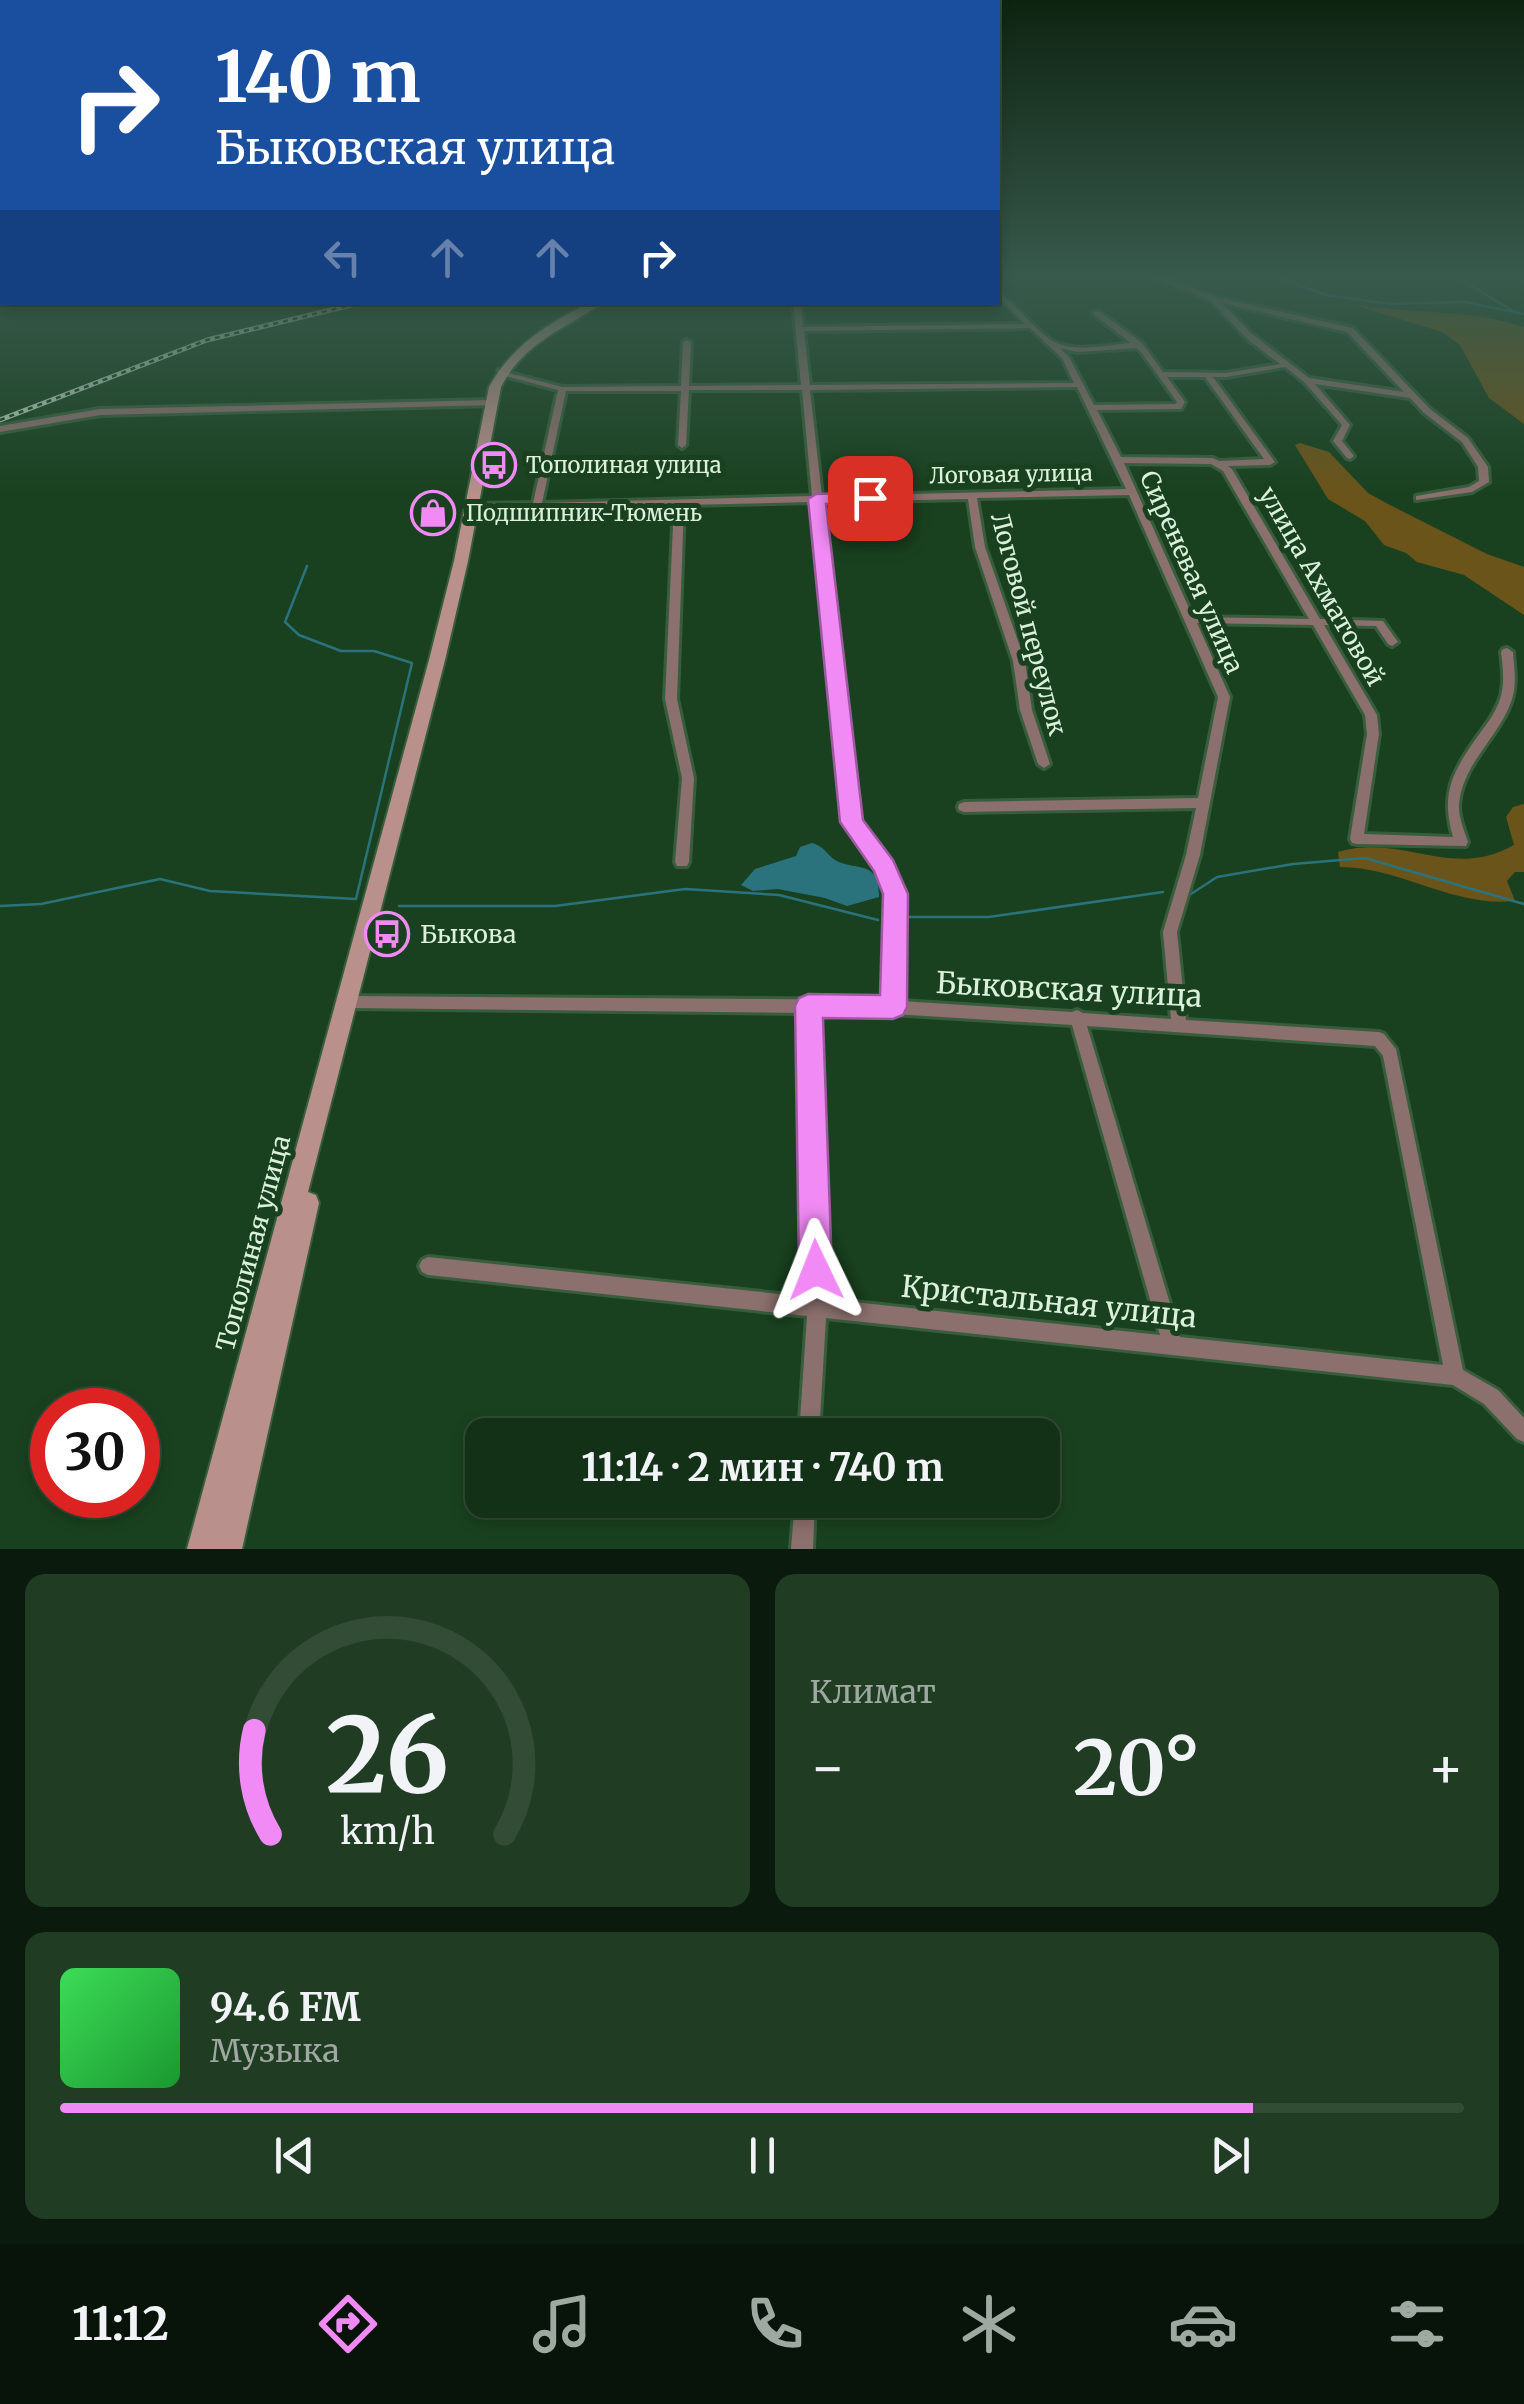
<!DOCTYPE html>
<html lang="ru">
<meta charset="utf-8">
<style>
:root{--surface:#133117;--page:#203d24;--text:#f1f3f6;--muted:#9da9a1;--line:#324c36;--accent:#f18af4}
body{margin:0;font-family:Merriweather,serif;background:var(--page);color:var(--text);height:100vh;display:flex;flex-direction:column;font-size:38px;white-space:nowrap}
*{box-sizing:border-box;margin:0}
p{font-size:32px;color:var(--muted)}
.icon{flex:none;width:55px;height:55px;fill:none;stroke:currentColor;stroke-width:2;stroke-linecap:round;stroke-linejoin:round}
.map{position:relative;height:1549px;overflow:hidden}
.sheet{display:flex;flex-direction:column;gap:25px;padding:25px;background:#0a1b0d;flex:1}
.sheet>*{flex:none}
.top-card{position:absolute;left:0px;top:0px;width:1000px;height:305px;box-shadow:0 5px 15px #0003,0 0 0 2px var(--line);background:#1a4fa0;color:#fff;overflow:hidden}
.speed{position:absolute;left:30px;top:1388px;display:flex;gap:20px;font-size:50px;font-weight:700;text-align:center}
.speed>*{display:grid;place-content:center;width:130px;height:130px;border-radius:50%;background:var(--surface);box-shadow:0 5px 15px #0003,0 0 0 2px var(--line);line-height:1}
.speed .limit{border:15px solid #d22;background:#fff;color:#111}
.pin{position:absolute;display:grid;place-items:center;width:85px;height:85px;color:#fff;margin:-42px;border-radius:20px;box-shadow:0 5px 15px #0006}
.me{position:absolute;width:110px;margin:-55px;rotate:358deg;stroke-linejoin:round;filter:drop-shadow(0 0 8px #0008)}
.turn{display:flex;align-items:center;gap:35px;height:210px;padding:0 50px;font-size:45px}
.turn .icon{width:130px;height:130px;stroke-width:2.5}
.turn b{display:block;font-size:70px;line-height:85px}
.lanes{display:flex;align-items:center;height:95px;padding:0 50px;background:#0003;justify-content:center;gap:50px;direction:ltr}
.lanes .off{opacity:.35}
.big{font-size:75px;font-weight:700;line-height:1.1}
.sheet .tile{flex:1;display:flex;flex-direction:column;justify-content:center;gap:15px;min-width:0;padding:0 35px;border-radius:20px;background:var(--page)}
.sheet .dial{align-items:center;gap:0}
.dial svg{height:260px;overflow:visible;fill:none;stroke:var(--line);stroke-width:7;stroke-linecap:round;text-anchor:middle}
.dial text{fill:var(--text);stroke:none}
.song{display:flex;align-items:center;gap:30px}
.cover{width:120px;height:120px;border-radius:15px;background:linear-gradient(135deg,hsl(130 70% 55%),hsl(130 70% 35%))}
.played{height:10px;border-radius:5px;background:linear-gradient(90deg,var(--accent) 85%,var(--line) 85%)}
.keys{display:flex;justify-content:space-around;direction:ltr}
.heat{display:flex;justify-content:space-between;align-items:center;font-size:55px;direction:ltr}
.sheet .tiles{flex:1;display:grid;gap:25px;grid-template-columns:1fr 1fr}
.tile:last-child{grid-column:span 2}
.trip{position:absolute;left:465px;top:1418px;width:595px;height:100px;border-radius:20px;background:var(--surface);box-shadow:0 5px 15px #0003,0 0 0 2px var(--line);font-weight:700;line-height:100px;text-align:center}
.tab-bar{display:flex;height:160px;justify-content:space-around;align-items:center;background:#081409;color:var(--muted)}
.tab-bar .icon{width:70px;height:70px}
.tab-bar .active{color:var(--accent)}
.tab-bar b{font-size:45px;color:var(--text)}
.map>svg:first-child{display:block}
.green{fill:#6b541a}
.water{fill:#2b737c}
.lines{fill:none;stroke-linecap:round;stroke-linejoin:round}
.stream{stroke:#2b737c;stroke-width:2.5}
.minor-casing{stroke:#385d3d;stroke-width:6}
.secondary-casing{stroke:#385d3d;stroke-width:4}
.minor{fill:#8b706d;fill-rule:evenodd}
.secondary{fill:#b9908b;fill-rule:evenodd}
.rail-casing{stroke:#b8d1ba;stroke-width:5}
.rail{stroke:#19411f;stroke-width:2.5;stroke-dasharray:5;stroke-linecap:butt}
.route{fill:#f18af4;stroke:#9d5a9f;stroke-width:2.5}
.labels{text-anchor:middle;stroke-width:10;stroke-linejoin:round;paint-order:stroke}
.far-poi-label{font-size:22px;fill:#dbf1dc;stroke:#19411f;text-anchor:start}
.far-street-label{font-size:22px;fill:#dbf1dc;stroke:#19411f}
.street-label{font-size:25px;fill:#dbf1dc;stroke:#19411f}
.poi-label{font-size:25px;fill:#dbf1dc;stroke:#19411f;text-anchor:start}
.near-street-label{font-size:30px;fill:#dbf1dc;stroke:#19411f}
</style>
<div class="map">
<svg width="1524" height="1549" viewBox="0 0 1524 1549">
<rect width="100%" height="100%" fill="#19411f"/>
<g class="green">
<path d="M1351 304C1409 314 1468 308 1524 327V424L1489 398 1460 345 1442 332Z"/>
<path d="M1300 443 1329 452 1368 493 1388 504 1487 554 1524 567V615L1464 575 1417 562 1406 553 1384 545 1365 521 1328 499 1295 445Z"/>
<path d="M1524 804V872H1515L1507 881 1515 901C1454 908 1401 867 1340 867L1338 852C1404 833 1450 881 1514 845L1506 817 1513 807Z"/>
</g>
<path class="water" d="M812 843C826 847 826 855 837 861 855 871 880 859 879 897L847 906 825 898 778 889 753 891 741 885 755 869 796 856 800 847Z"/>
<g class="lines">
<g class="stream">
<path d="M1282 279 1326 295 1391 304 1465 302 1524 314"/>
<path d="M1460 279 1513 311"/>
<path d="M1191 894 1217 877 1293 864 1365 858 1524 904"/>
<path d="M0 906 41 904 160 879 210 891 356 899 412 663 374 651H341L299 635 285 622 307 566"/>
<path d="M399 906H555L685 889 779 895 878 920"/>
<path d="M907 917H989L1163 892"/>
</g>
<defs>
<g id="minor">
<path d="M1159 279H1169L1216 297 1353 328 1430 409 1468 438 1488 467 1489 482 1472 492 1416 500V496L1469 487 1479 481 1478 467 1462 442 1424 413 1410 398 1315 384 1350 425 1342 441 1354 456 1350 459 1347 458 1333 441 1342 425 1304 382 1285 367 1226 377H1213L1275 462 1270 465 1228 466 1232 469 1320 619 1383 621 1398 642 1392 646 1388 644 1376 626 1324 625 1377 715 1379 734 1364 834 1453 837C1441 796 1451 774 1475 740 1484 727 1495 715 1500 699 1505 684 1503 668 1501 652L1503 649 1507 648 1513 652C1514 668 1517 683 1512 699 1500 737 1463 762 1459 804 1458 816 1464 830 1468 842L1466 846 1357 844 1352 843 1350 839 1367 734 1365 715 1313 625 1197 623 1230 697 1200 855 1177 932 1186 1020 1379 1032 1384 1034 1396 1049 1463 1370 1498 1390 1524 1418V1442L1517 1439 1484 1404 1453 1385 826 1318 819 1435H799L807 1316 428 1275 422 1272 419 1266 422 1260 428 1257 808 1297 801 1013 348 1008 343 1007 340 1002 343 997 348 996 886 1000 889 894 879 869 844 822 813 502 684 505 677 699 694 778 689 862 687 866H677L675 862 682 778 665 699 674 505 469 509V505L472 504 533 503 558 390 498 374V370L562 387 681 386 683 342 687 340 691 342 689 386 801 385 793 302H801L803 327 1025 324 998 297V292C1018 305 1032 327 1051 340 1072 354 1107 345 1131 343L1092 313 1099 311 1142 343 1163 372 1226 373 1280 364 1246 338 1211 301ZM1222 303 1347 332 1404 392 1309 378 1252 334ZM1030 328 1062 358 1074 383 810 385 804 331ZM1060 348 1077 352 1136 348 1141 352 1177 402 1175 404 1094 405 1069 357ZM1167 377H1205L1264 459 1219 461 1213 458 1121 457 1097 410 1181 409 1185 402ZM1077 387 1126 489 822 496 810 390ZM689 390H802L812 496 542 503 566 391H681L678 445 682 448 686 445ZM1124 463 1211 464 1223 471 1309 619 1193 617ZM1129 495 1218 697 1198 798 964 802 959 804 958 807 959 810 964 812 1196 808 1186 855 1163 932 1171 1019 1083 1013 1077 1010 1072 1012 901 1001 903 894 890 863 857 821 823 502 968 499 975 547 1013 661 1020 710 1038 764 1044 768 1050 764 1032 710 1025 661 985 547 977 498ZM816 1013 893 1014 1072 1025 1160 1335 826 1299ZM1087 1026 1375 1046 1383 1056 1443 1365 1180 1337Z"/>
<path d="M492 400 496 403 495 405 100 415 0 432V426L100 409Z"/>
<path d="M795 1500H815L813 1549H791Z"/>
</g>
<path id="secondary" d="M590 302H604C565 329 524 342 501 387L468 561 445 660 308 1192 316 1195 319 1203 242 1549H187L429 660 454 561 489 387C512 345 548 324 590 302Z"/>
</defs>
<use href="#minor" class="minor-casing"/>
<use href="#secondary" class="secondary-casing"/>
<use href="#minor" class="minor"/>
<use href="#secondary" class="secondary"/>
<defs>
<path id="rail" d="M0 420 207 340 364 302"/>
</defs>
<use href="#rail" class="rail-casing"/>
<use href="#rail" class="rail"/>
</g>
<linearGradient id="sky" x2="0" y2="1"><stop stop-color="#0e2411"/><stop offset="0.56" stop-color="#385a4d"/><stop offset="1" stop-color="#385a4d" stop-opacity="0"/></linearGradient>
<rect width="1524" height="496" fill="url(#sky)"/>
<path class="route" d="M870 492 876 494V501L826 504 863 820 893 860 908 894 907 1007 903 1015 893 1019 823 1018 832 1270 827 1281 816 1286 804 1281 799 1270 795 1006 799 998 808 994 880 995 883 894 874 871 840 822 808 499 816 494Z"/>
<defs>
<symbol id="bus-ring" viewBox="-11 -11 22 22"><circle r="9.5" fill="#19411f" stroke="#f18af4" stroke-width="1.5"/><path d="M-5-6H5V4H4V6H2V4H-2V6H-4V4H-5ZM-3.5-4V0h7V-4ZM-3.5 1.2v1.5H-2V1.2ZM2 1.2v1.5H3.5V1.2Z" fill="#f18af4"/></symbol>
<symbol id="shop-ring" viewBox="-11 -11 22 22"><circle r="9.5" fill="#19411f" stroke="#f18af4" stroke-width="1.5"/><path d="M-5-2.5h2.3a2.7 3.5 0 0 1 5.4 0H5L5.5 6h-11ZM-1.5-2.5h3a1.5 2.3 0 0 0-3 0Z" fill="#f18af4"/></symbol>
</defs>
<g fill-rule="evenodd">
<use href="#bus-ring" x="469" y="440" width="50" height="50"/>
<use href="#shop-ring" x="408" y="488" width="50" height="50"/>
<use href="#bus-ring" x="362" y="909" width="50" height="50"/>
</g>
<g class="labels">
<g class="far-poi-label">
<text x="526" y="473">Тополиная улица</text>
<text x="466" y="521">Подшипник-Тюмень</text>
</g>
<g class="far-street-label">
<text transform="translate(1011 474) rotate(-1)" y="8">Логовая улица</text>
</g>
<g class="street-label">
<text transform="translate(1192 572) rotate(66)" y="9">Сиреневая улица</text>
<text transform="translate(1322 586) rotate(60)" y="9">улица Ахматовой</text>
<text transform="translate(1029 624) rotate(75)" y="9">Логовой переулок</text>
<text transform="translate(253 1243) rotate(-75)" y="9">Тополиная улица</text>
</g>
<g class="poi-label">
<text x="420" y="943">Быкова</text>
</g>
<g class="near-street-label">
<text transform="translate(1069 990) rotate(3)" y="10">Быковская улица</text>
<text transform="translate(1049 1302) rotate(6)" y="10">Кристальная улица</text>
</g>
</g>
</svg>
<div class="speed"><div class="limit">30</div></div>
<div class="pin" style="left:870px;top:498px;background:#d93025"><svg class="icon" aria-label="arrive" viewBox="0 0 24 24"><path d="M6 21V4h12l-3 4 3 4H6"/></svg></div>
<svg class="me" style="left:816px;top:1270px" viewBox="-20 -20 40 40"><path d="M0-17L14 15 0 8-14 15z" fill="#f18af4" stroke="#fff" stroke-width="4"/></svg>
<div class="trip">11:14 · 2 мин · 740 m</div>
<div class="top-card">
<div class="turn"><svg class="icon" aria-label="right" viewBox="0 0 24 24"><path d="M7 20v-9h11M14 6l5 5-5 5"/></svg><div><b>140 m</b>Быковская улица</div></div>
<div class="lanes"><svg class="icon off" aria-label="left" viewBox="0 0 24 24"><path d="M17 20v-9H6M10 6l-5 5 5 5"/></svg><svg class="icon off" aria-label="ahead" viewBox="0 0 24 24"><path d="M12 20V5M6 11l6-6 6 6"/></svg><svg class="icon off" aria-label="ahead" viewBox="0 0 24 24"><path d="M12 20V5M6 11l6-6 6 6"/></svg><svg class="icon" aria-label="right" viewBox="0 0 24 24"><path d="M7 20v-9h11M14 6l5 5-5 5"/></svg></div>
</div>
</div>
<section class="sheet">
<div class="tiles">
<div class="tile dial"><svg viewBox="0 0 100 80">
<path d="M14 69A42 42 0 1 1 86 69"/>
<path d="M14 69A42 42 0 0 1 9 37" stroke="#f18af4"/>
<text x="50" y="56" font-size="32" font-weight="700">26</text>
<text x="50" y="72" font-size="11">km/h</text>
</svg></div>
<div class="tile"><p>Климат</p>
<div class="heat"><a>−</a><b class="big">20°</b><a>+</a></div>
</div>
<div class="tile">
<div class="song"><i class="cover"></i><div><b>94.6 FM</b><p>Музыка</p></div></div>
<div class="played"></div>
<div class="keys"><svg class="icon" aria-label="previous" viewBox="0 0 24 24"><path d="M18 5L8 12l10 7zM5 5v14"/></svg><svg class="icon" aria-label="pause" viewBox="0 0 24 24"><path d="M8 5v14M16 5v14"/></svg><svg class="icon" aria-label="next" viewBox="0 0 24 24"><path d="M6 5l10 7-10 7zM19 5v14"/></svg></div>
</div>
</div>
</section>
<nav class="tab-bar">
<b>11:12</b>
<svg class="icon active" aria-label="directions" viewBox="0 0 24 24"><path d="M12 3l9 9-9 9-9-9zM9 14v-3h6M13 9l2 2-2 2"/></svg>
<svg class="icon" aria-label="music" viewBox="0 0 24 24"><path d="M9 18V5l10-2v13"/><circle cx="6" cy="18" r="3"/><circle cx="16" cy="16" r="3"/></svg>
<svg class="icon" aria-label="phone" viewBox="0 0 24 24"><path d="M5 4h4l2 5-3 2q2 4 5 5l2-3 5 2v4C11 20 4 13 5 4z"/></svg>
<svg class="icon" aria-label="climate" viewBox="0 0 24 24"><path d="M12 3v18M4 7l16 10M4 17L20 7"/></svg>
<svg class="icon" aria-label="car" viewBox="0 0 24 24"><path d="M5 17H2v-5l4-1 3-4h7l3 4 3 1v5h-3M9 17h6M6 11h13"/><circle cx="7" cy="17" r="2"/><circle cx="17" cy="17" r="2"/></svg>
<svg class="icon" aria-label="filters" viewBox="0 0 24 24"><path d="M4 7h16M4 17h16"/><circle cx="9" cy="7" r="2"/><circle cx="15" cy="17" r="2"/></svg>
</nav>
